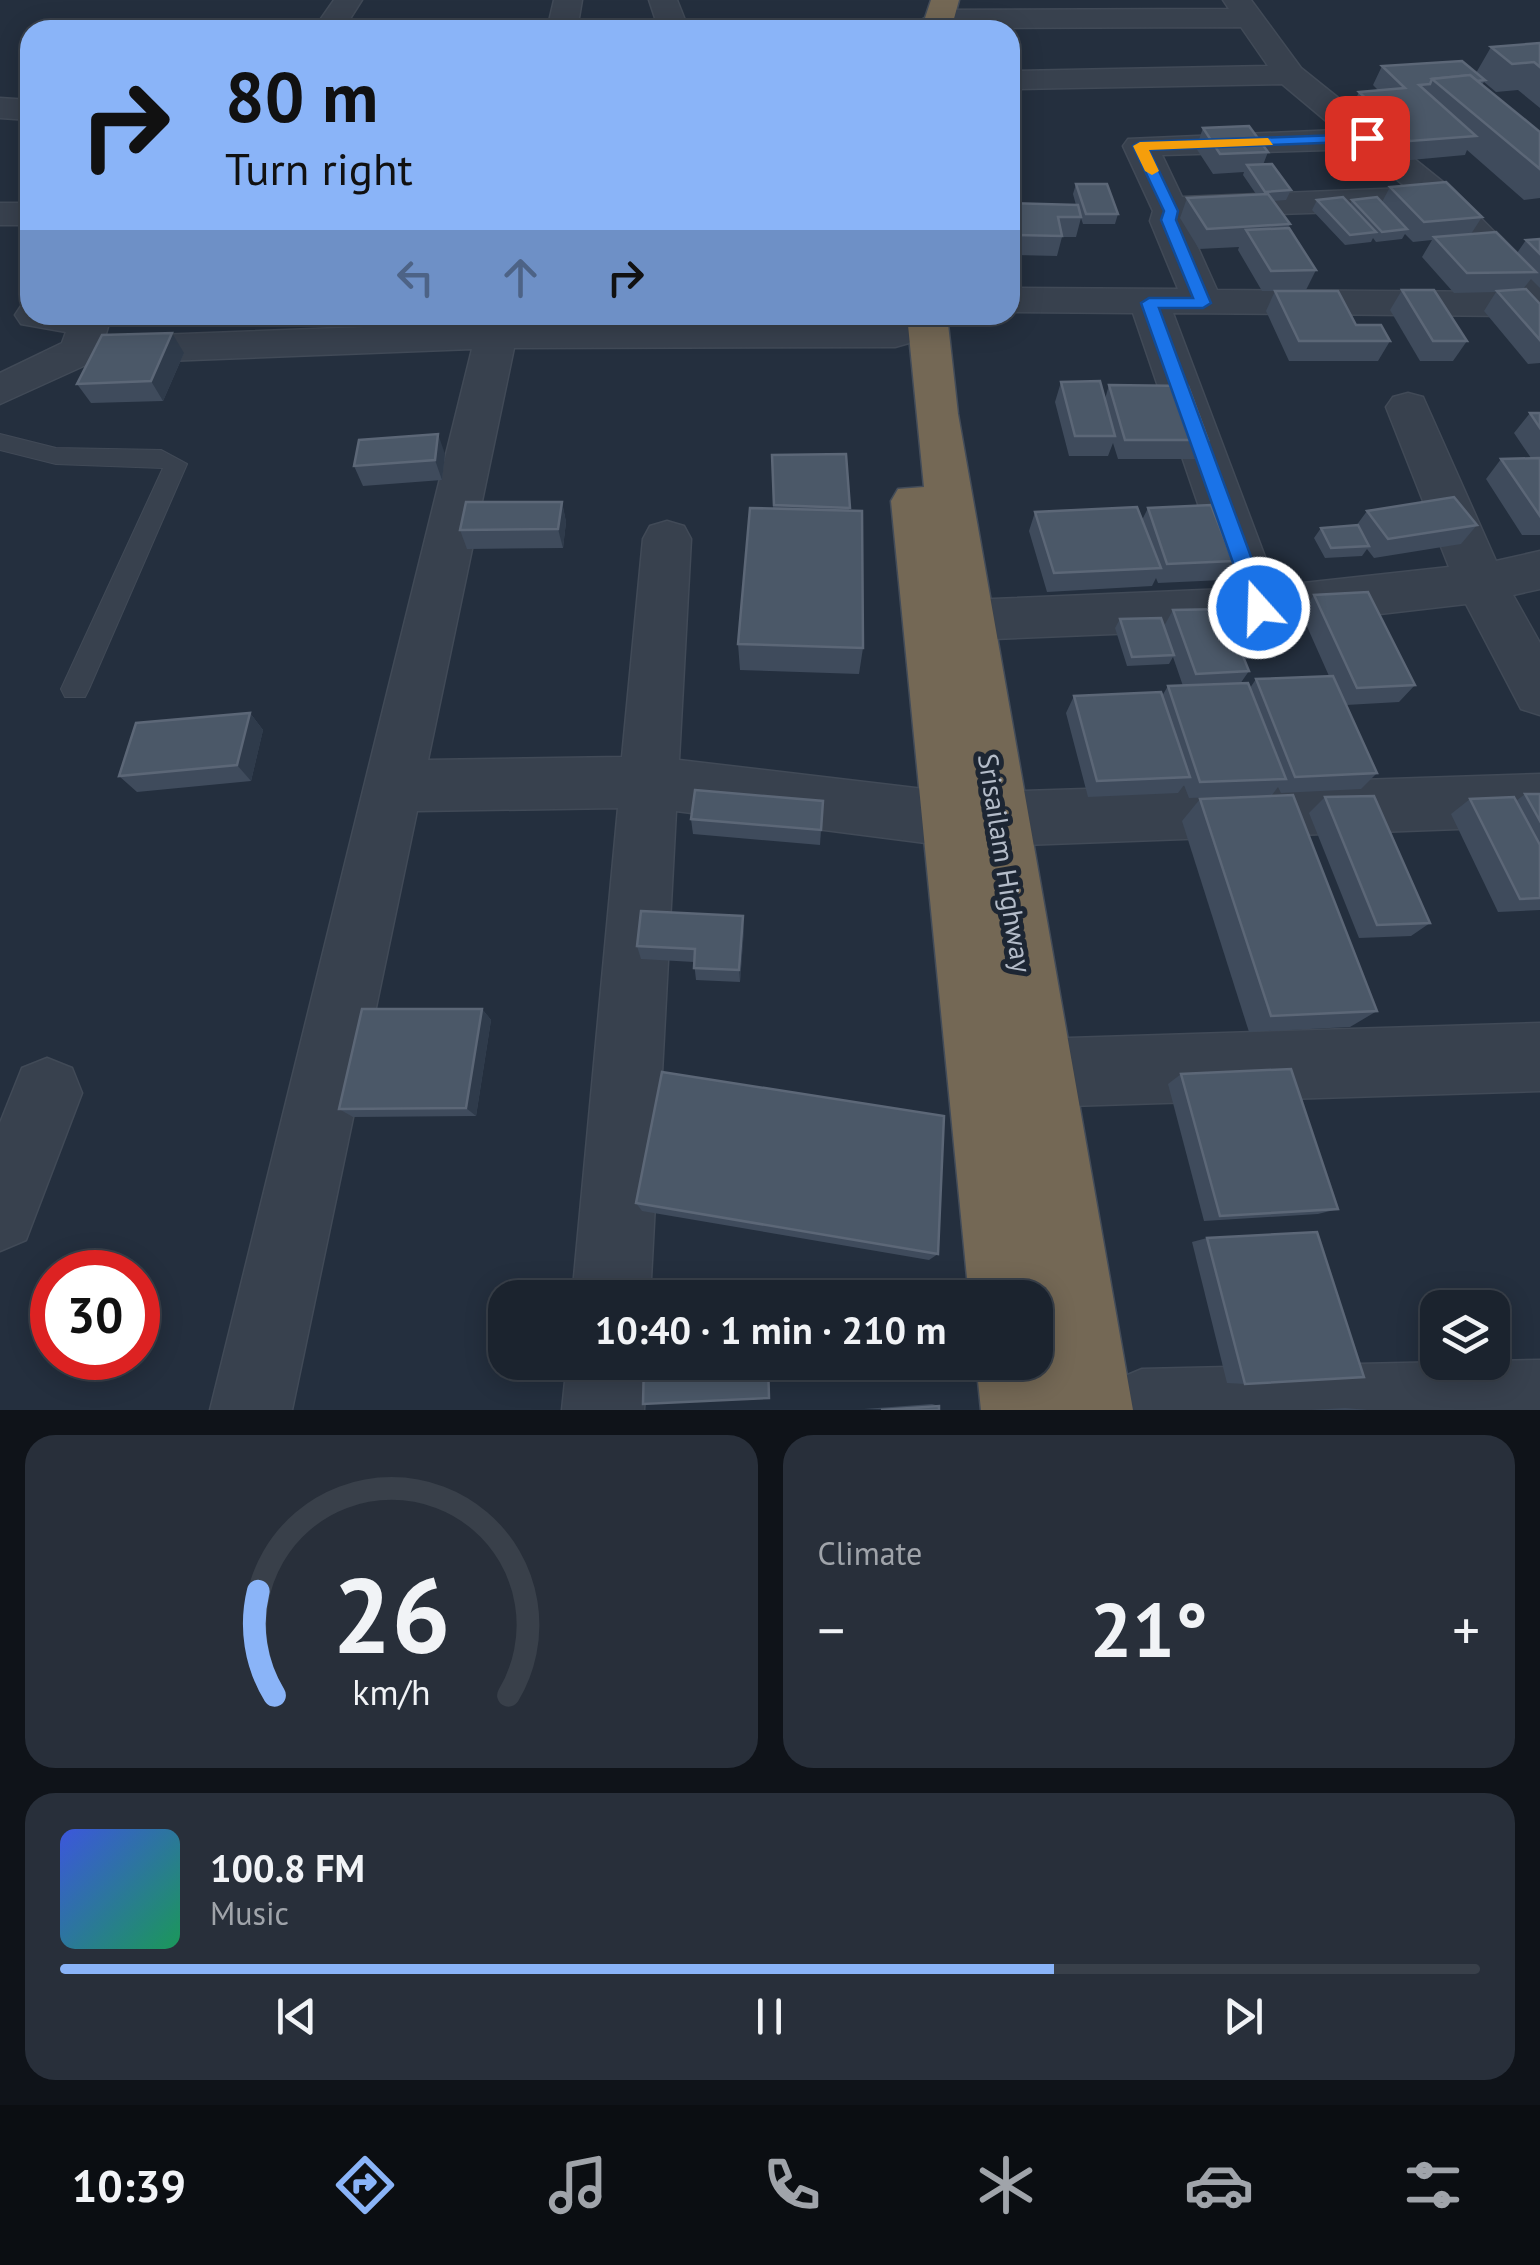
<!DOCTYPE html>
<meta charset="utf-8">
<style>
:root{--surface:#1b232e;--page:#282f3a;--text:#f1f3f6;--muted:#a0a4aa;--line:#39404a;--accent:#8ab4f8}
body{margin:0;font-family:"PT Sans",sans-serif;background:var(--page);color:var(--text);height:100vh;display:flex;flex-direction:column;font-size:38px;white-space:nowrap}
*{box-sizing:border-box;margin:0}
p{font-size:32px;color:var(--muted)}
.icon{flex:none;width:55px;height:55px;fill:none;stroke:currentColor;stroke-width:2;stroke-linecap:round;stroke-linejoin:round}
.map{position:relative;height:1410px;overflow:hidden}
.details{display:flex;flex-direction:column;gap:25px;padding:25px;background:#0f1319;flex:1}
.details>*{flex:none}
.top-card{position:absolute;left:20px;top:20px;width:1000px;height:305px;border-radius:30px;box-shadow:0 5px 25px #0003,0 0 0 2px var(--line);background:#8ab4f8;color:#111;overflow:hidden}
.buttons{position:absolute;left:1420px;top:1290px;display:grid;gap:20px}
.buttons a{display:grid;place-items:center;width:90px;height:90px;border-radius:20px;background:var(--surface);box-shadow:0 5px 25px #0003,0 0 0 2px var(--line);font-size:50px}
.speed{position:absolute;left:30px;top:1250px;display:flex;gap:20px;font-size:50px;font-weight:700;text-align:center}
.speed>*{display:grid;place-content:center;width:130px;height:130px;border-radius:50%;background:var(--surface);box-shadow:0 5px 25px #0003,0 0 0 2px var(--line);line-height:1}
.speed .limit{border:15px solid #d22;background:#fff;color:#111}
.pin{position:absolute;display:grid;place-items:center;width:85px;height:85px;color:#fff;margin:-42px;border-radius:20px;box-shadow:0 5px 15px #0006}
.me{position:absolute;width:110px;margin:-55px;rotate:340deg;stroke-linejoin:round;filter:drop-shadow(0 0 8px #0008)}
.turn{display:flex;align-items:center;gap:35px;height:210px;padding:0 40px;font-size:45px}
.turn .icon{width:130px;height:130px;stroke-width:2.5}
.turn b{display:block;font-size:70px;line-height:85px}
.lanes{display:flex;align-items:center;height:95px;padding:0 40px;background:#0003;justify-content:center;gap:50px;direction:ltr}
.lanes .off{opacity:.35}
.big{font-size:75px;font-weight:800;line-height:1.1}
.details .card{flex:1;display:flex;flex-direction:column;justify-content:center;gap:15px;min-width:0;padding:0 35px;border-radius:30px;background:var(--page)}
.details .dial{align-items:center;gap:0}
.dial svg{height:260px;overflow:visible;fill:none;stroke:var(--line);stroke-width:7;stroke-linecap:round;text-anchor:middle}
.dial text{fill:var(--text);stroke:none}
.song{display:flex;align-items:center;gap:30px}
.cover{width:120px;height:120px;border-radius:15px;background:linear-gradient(135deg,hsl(230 70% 55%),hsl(150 70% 35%))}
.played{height:10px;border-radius:5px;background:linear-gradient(90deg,var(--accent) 70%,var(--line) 70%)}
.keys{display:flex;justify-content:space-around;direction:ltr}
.heat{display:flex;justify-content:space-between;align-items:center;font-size:55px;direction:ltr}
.details .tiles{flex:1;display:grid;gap:25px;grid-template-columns:1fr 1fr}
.card:last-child{grid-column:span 2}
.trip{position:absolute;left:488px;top:1280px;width:565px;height:100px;border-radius:30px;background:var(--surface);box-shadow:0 5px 25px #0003,0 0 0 2px var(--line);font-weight:800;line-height:100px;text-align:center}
.menu{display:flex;height:160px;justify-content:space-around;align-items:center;background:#0b0e12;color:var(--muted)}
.menu .icon{width:70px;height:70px}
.menu .active{color:var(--accent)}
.menu b{font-size:45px;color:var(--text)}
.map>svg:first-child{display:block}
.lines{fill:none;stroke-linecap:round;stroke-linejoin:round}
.lane-casing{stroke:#414a57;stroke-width:2}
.street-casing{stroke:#414a57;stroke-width:3}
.highway-casing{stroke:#434c59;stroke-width:3}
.lane{fill:#38414e;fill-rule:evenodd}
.street{fill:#38414e;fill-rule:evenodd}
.highway{fill:#746855;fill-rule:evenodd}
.wall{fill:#3f4b5c}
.shaded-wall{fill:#2f3b4b}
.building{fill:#4b5868;stroke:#5c6777;stroke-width:2.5}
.route{fill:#1a73e8;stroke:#114b97;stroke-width:2.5}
.slow{fill:#f59e0b}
.labels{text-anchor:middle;stroke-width:10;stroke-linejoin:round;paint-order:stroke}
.street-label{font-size:28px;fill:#b4bcc9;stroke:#1d2633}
</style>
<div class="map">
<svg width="1540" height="1410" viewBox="0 0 1540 1410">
<rect width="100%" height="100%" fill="#242f3e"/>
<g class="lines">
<defs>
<path id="lane" d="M0 434 56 448 161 450 187 464 89 689 85 697H65L61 689 163 468 56 464 0 450Z"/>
<g id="street">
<path d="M334 0H362L343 30H313Z"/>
<path d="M554 0H582L577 30H547Z"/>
<path d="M649 0H677L689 30H659Z"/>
<path d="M1223 0H1251L1301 68 1453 190 1540 278V309L1516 316 1173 313 1276 586 1449 567 1386 407 1393 397 1408 393 1423 397 1496 561 1540 551V589L1513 595 1540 643V715L1521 709 1466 604 1259 628 969 640 951 634 943 620 951 606 969 600 1227 589 1133 313 1010 312V288L1178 289 1150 221 1153 211 1123 146 1128 139 1337 130 1282 84 1010 89V71L1268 66 1241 27 937 28 923 19 937 10 1229 9ZM1360 149 1407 188 1182 197 1162 155ZM1431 209 1510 292 1217 290 1186 221 1190 217Z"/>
<path d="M0 98 30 100V120L0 118Z"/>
<rect x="0" y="203" width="30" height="22"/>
<path d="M30 304V315H107L110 320 105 337 496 322 895 321 909 325 915 334 909 343 895 347 514 348 428 760 622 757 643 539 650 526 667 521 684 526 691 539 679 760 949 792 970 800 973 807 976 800 997 792 1540 774V826L997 846 976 838 973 831 970 838 949 846 676 811 650 1298H572L618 808 417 811 292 1410H210L472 349 88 364 0 404V373L62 343 66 332 21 324 15 315 21 306Z"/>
<path d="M1540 1023V1091L1038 1107 1014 1097 1004 1073 1014 1049 1038 1039Z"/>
<path d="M47 1058 72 1068 82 1093 26 1240 0 1251V1123L22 1068Z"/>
<path d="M1540 1360V1410H1101L1113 1381 1142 1369Z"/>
<path d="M567 1362H647L644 1410H562Z"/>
</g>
<g id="highway">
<path d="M931 0H959L951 30H921Z"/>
<path d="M907 315H947L958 414 1133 1410H981L976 1362H1035V1330L1040 1332 1038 1318 1035 1326V1298H969L891 501 898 489 924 487Z"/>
</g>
</defs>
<use href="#lane" class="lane-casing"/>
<use href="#street" class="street-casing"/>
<use href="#highway" class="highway-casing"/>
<use href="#lane" class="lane"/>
<use href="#street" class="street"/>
<use href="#highway" class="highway"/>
</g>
<g class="wall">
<path d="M1540 43V108L1518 90 1496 92 1484 82 1482 85 1540 132V198L1524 200 1467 150 1465 155 1400 161 1350 111 1359 92 1378 90 1373 85 1382 66 1476 73 1491 47Z"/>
<path d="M1203 128 1268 152 1263 165 1291 190 1286 200 1273 201 1290 224 1288 228 1316 270 1306 290 1276 291 1356 325 1390 341 1378 361H1289L1266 311 1275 291H1262L1238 250 1239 247 1199 249 1180 218 1187 198 1256 194 1243 175 1244 172 1213 174 1196 148Z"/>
<path d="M1076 184 1118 214 1115 224H1083L1081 218 1076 237H1062L1057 256 1014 255 1017 280 1015 290H1010V203L1076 205 1073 194Z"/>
<path d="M1390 187 1482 217 1471 234 1517 253 1526 240 1540 239V288L1531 279 1523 289 1540 304V363L1528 364 1484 311 1496 292 1454 293 1422 257 1432 240 1413 242 1405 234 1402 239 1376 242 1373 238 1371 242 1345 245 1312 210 1317 200 1350 204 1352 200 1382 202Z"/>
<path d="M1402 290 1467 341 1453 361H1420L1390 310Z"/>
<path d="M184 353 163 401 91 403 77 384Z"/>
<path d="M1061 382 1105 399 1109 385 1208 440 1199 459H1118L1113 443 1108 456H1069L1055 402Z"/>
<path d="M1530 413H1540V535H1522L1486 479 1501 459 1531 458 1514 433Z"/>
<path d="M445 454 442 480 363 486 354 466Z"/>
<path d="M846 454 849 511 863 648 859 674 740 670 738 644 773 509 772 455Z"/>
<path d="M562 502 566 522 563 548 467 549 460 530Z"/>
<path d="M1148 508 1233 561 1223 580 1158 583 1156 578 1152 586 1047 592 1029 531 1035 512 1142 520Z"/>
<path d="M1367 511 1477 525 1461 544 1374 558 1367 549 1362 556 1325 558 1314 538 1321 528 1356 526Z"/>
<path d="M1314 595 1415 685 1399 702 1346 705 1377 773 1361 789 1281 793 1278 787 1272 795 1189 798 1184 785 1178 793 1088 797 1066 713 1074 696H1162L1168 686H1183L1173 657 1169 664 1127 666 1115 628 1120 619 1164 626 1173 610 1282 649 1275 658 1244 659 1249 671 1240 684 1250 688 1256 679 1329 676 1301 613Z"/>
<path d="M250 713 263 730 251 781 137 792 119 776Z"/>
<path d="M1525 794H1540V910L1498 912 1451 814 1470 799 1516 801Z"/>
<path d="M1325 797 1430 923 1411 936 1359 938 1309 813Z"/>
<path d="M1200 799 1377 1011 1350 1027 1249 1032 1182 821Z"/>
<path d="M691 819 821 830 820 845 693 834Z"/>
<path d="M744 929 740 982 696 980 694 962 641 959 637 946Z"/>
<path d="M482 1009 491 1020 476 1116 353 1117 339 1109Z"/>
<path d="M1181 1074 1338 1209 1318 1214 1204 1221 1168 1084Z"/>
<path d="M636 1203 938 1254 929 1260 642 1211Z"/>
<path d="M1207 1238 1245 1384 1227 1383 1192 1242Z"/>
<path d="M932 1404 939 1406V1410L864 1409Z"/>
<path d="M1345 1408 1368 1410H1311Z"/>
</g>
<g class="shaded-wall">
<path d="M172 333 184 353 163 401 151 381Z"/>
<path d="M438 434 445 454 442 480 435 460Z"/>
<path d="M562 502 566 522 563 548 558 529Z"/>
<path d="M250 713 263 730 251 781 237 765Z"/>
<path d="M743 916 744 929 740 982 739 970Z"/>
<path d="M482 1009 491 1020 476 1116 466 1108Z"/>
</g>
<g class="building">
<path d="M1540 43V67L1534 62 1512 64 1491 47Z"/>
<path d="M1462 61 1485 80 1477 81 1470 75 1432 79 1430 84 1419 85 1476 136 1410 141 1359 92 1405 88 1382 66Z"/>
<path d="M1470 75 1540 132V169L1432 79Z"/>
<path d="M1249 126 1268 152 1220 154 1203 128Z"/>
<path d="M1272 164 1291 190 1265 192 1247 165Z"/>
<path d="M1446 182 1482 217 1424 222 1390 187Z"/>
<path d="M1076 184H1107L1118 214H1086Z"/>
<path d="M1268 194 1290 224 1207 229 1187 198Z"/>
<path d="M1343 197 1376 232 1350 235 1317 200Z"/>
<path d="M1377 197 1407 229 1382 232 1352 200Z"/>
<path d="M1010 203 1078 205 1081 217H1058L1062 236 1010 235Z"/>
<path d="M1289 228 1316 270 1271 271 1246 230Z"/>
<path d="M1496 232 1536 272 1467 273 1434 237Z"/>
<path d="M1540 239V254L1526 240Z"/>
<path d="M1010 248H1014L1017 280H1010Z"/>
<path d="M1526 289 1540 304V340L1497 291Z"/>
<path d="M1402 290H1434L1467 341H1433Z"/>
<path d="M1275 291H1338L1356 325H1381L1390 341H1299Z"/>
<path d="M172 333 151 381 77 384 102 335Z"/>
<path d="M1100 381 1115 436H1075L1061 382Z"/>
<path d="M1109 385 1188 386 1208 440H1125Z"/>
<path d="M1530 413H1540V428Z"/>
<path d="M438 434 435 460 354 466 359 440Z"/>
<path d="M846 454 850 508 774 505 772 455Z"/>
<path d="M1540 458V516L1501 459Z"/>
<path d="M1454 497 1477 525 1388 539 1367 511Z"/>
<path d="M466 502H562L558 529 460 530Z"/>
<path d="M1211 505 1233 561 1167 564 1148 508Z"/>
<path d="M1137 507 1161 568 1054 573 1035 512Z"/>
<path d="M750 508 862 511 863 648 738 644Z"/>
<path d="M1358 525 1369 546 1331 548 1321 528Z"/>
<path d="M1368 592 1415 685 1357 688 1314 595Z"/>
<path d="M1265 608 1282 649 1240 650 1224 609Z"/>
<path d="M1224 609 1249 671 1196 674 1173 610Z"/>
<path d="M1161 618 1174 655 1132 657 1120 619Z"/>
<path d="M1333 676 1377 773 1295 777 1256 679Z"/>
<path d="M1248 683 1286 779 1200 782 1168 686Z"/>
<path d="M1161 692 1190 777 1097 781 1074 696Z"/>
<path d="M250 713 237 765 119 776 136 723Z"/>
<path d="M695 790 823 801 821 830 691 819Z"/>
<path d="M1525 794H1540V821Z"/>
<path d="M1293 795 1377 1011 1271 1016 1200 799Z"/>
<path d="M1374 796 1430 923 1377 925 1325 797Z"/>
<path d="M1514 797 1540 845V898L1520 899 1470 799Z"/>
<path d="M641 911 743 916 739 970 694 968 695 949 637 946Z"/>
<path d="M362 1009H482L466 1108 339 1109Z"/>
<path d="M1291 1069 1338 1209 1220 1216 1181 1074Z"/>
<path d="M662 1072 944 1116 938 1254 636 1203Z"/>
<path d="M1317 1232 1364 1377 1245 1384 1207 1238Z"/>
<path d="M767 1290V1298H646V1296Z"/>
<path d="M644 1362H768L769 1398 643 1404Z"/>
<path d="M939 1406V1410H881Z"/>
</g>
<path class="route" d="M1367 134 1372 141 1149 150 1178 211 1176 220 1211 303 1203 308H1159L1270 608 1259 616 1249 608 1141 303 1149 298H1193L1161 220 1164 211 1133 146 1140 142Z"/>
<path class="slow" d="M1268 138 1273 145 1149 150 1159 171 1152 175 1145 171 1133 146 1140 142Z"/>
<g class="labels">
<g class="street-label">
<text transform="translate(1005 863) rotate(81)" y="10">Srisailam Highway</text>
</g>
</g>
</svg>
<div class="buttons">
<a><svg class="icon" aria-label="layers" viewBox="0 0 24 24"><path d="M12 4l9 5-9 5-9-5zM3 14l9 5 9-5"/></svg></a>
</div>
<div class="speed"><div class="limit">30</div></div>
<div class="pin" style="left:1367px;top:138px;background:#d93025"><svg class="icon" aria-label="arrive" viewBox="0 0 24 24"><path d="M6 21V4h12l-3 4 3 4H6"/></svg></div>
<svg class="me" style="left:1259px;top:608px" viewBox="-20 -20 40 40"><circle r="17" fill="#1a73e8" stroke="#fff" stroke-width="3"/><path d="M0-11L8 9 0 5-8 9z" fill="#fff"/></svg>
<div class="trip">10:40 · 1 min · 210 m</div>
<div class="top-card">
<div class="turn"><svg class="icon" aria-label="right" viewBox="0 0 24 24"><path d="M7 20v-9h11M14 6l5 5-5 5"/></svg><div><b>80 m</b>Turn right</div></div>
<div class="lanes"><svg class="icon off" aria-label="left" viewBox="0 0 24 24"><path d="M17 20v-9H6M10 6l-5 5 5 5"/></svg><svg class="icon off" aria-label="ahead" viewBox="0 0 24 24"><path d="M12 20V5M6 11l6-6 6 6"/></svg><svg class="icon" aria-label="right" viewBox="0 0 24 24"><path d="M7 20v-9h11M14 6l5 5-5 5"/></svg></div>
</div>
</div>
<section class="details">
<div class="tiles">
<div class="card dial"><svg viewBox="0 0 100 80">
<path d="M14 69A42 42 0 1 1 86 69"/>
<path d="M14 69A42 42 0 0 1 9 37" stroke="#8ab4f8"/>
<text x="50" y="56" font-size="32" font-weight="700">26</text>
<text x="50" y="72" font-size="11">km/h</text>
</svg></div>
<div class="card"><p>Climate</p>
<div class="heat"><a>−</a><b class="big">21°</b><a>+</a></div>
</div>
<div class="card">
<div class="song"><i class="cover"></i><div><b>100.8 FM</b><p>Music</p></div></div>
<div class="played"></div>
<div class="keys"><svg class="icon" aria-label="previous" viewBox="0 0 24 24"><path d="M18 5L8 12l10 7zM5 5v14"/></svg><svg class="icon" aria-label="pause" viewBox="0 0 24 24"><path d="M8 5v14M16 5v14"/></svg><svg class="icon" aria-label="next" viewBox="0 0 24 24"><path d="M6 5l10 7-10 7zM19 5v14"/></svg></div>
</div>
</div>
</section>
<nav class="menu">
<b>10:39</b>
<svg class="icon active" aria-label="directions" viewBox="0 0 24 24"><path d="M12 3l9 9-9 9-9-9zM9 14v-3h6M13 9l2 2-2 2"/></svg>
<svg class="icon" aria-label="music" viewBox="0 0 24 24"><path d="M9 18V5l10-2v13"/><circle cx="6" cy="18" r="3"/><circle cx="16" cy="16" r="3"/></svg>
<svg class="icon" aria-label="phone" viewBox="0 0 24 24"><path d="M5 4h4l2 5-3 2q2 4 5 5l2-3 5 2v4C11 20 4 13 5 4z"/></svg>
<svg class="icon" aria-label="climate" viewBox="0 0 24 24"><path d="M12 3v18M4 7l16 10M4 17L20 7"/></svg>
<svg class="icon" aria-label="car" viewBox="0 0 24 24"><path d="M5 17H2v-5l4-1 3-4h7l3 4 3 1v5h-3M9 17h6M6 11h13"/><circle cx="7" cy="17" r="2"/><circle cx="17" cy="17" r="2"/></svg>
<svg class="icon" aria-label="filters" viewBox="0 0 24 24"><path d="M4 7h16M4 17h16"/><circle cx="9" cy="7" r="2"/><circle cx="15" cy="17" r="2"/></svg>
</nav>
